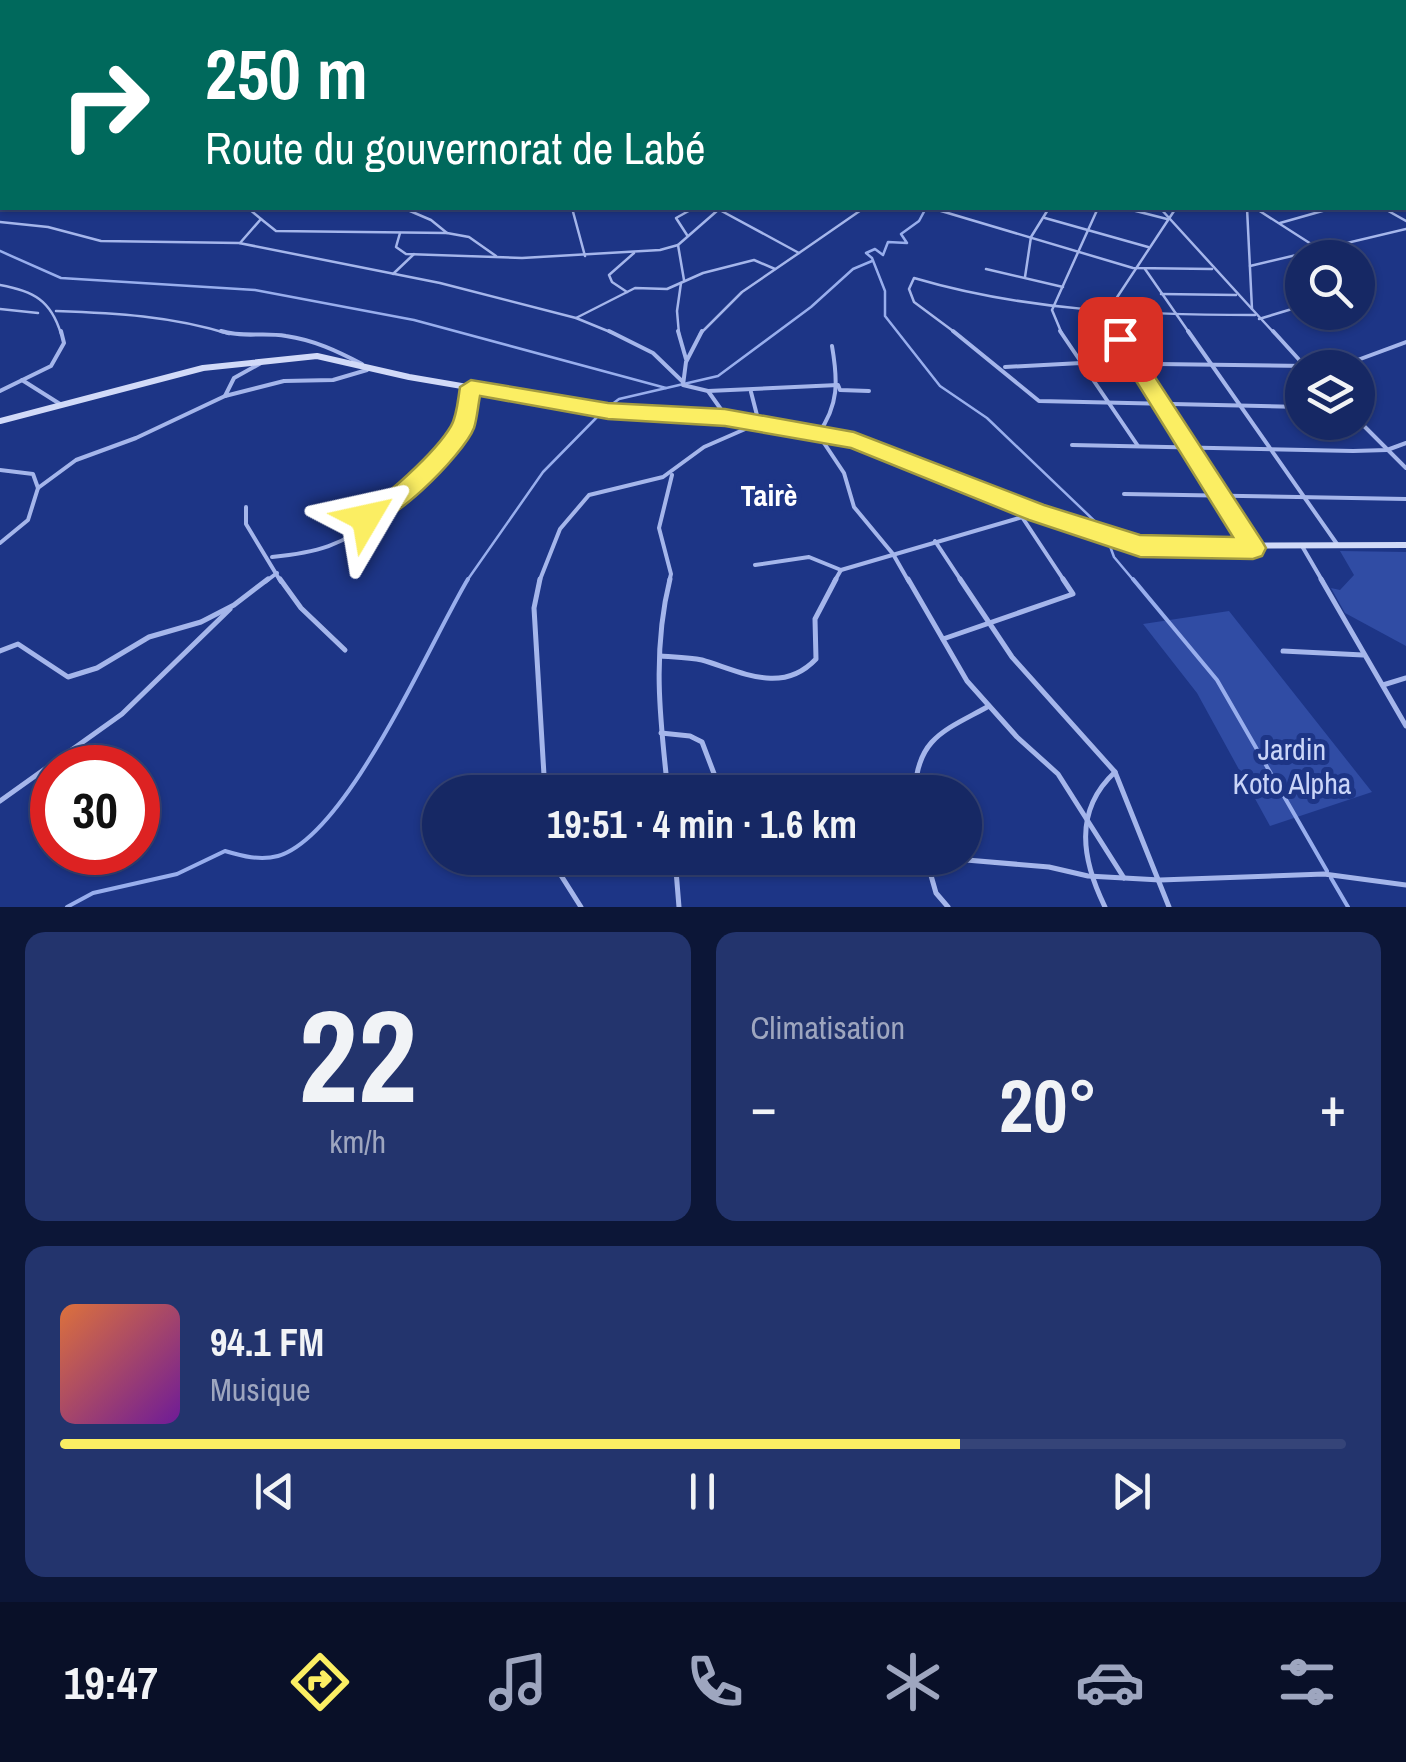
<!DOCTYPE html>
<html lang="fr">
<meta charset="utf-8">
<style>
:root{--surface:#162864;--page:#23346d;--text:#f1f3f6;--muted:#9ea6bf;--line:#354478;--accent:#fbee63}
body{margin:0;font-family:"Archivo Narrow",sans-serif;background:var(--page);color:var(--text);height:100vh;display:flex;flex-direction:column;font-size:38px;white-space:nowrap}
*{box-sizing:border-box;margin:0}
p{font-size:32px;color:var(--muted)}
.icon{flex:none;width:55px;height:55px;fill:none;stroke:currentColor;stroke-width:2;stroke-linecap:round;stroke-linejoin:round}
.map{position:relative;height:907px;overflow:hidden}
.drawer{display:flex;flex-direction:column;gap:25px;padding:25px;background:#0c1637;flex:1}
.drawer>*{flex:none}
.hud{position:absolute;left:0px;top:0px;width:1408px;height:210px;box-shadow:0 2px 8px #0004,0 0 0 2px var(--line);background:#00695c;color:#fff;overflow:hidden}
.controls{position:absolute;left:1285px;top:240px;display:grid;gap:20px}
.controls a{display:grid;place-items:center;width:90px;height:90px;border-radius:50%;background:var(--surface);box-shadow:0 2px 8px #0004,0 0 0 2px var(--line);font-size:50px}
.speed{position:absolute;left:30px;top:745px;display:flex;gap:20px;font-size:50px;font-weight:700;text-align:center}
.speed>*{display:grid;place-content:center;width:130px;height:130px;border-radius:50%;background:var(--surface);box-shadow:0 2px 8px #0004,0 0 0 2px var(--line);line-height:1}
.speed .limit{border:15px solid #d22;background:#fff;color:#111}
.pin{position:absolute;display:grid;place-items:center;width:85px;height:85px;color:#fff;margin:-42px;border-radius:20px;box-shadow:0 5px 15px #0006}
.me{position:absolute;width:110px;margin:-55px;rotate:54deg;stroke-linejoin:round;filter:drop-shadow(0 0 8px #0008)}
.turn{display:flex;align-items:center;gap:35px;height:210px;padding:0 40px;font-size:45px}
.turn .icon{width:130px;height:130px;stroke-width:2.5}
.turn b{display:block;font-size:70px;line-height:85px}
.big{font-size:75px;font-weight:700;line-height:1.1}
.drawer .widget{flex:1;display:flex;flex-direction:column;justify-content:center;gap:15px;min-width:0;padding:0 35px;border-radius:20px;background:var(--page)}
.drawer .dial{align-items:center;gap:0}
.dial b{font-size:130px;line-height:1}
.song{display:flex;align-items:center;gap:30px}
.cover{width:120px;height:120px;border-radius:15px;background:linear-gradient(135deg,hsl(20 70% 55%),hsl(280 70% 35%))}
.played{height:10px;border-radius:5px;background:linear-gradient(90deg,var(--accent) 70%,var(--line) 70%)}
.keys{display:flex;justify-content:space-around;direction:ltr}
.heat{display:flex;justify-content:space-between;align-items:center;font-size:55px;direction:ltr}
.drawer .tiles{flex:1;display:grid;gap:25px;grid-template-columns:1fr 1fr}
.widget:last-child{grid-column:span 2}
.trip{position:absolute;left:422px;top:775px;width:560px;height:100px;border-radius:50px;background:var(--surface);box-shadow:0 2px 8px #0004,0 0 0 2px var(--line);font-weight:700;line-height:100px;text-align:center}
.tab-bar{display:flex;height:160px;justify-content:space-around;align-items:center;background:#091028;color:var(--muted)}
.tab-bar .icon{width:70px;height:70px}
.tab-bar .on{color:var(--accent)}
.tab-bar b{font-size:45px;color:var(--text)}
.map>svg:first-child{display:block}
.green{fill:#304ca4}
.lines{fill:none;stroke-linecap:round;stroke-linejoin:round}
.stream-far1{stroke:#98aeed;stroke-width:2.5}
.stream{stroke:#98aeed;stroke-width:4}
.street-far2{stroke:#a5b6eb;stroke-width:2.5}
.street-far1{stroke:#a5b6eb;stroke-width:4}
.street{stroke:#a5b6eb;stroke-width:5}
.secondary{stroke:#d1daf8;stroke-width:6}
.highway{stroke:#fff;stroke-width:5}
.route{fill:#fbee63;stroke:#a39b40;stroke-width:2.5}
.labels{text-anchor:middle;stroke-width:10;stroke-linejoin:round;paint-order:stroke}
.quarter-label{font-size:30px;font-weight:bold;fill:#fff;stroke:#1d3586}
.near-park-label{font-size:30px;fill:#cad5f8;stroke:#1d3586}
</style>
<div class="map">
<svg width="1406" height="907" viewBox="0 0 1406 907">
<rect width="100%" height="100%" fill="#1d3586"/>
<g class="green">
<path d="M1340 551 1406 552V646L1345 613 1331 588 1340 590 1354 575Z"/>
<path d="M1229 611 1372 792 1270 826 1197 693 1143 624Z"/>
</g>
<g class="lines">
<g class="stream-far1">
<path d="M926 208 919 221 901 234 907 243 888 242 883 255 875 249 866 253 872 258 885 291V316L940 386 987 418 1104 530"/>
<path d="M0 251 61 278 255 290 414 320 666 388"/>
<path d="M607 408 619 399 718 376 811 307 853 269 872 261"/>
<path d="M1107 538 1114 557 1135 582"/>
<path d="M466 582 543 472 601 413"/>
</g>
<g class="stream">
<path d="M1133 579 1217 680 1327 871"/>
<path d="M1331 878 1348 907"/>
<path d="M67 907 93 893 177 874 225 851C242 856 260 861 278 856 348 835 429 644 468 579"/>
</g>
<g class="street-far2">
<path d="M487 0 496 2"/>
<path d="M618 0 623 2"/>
<path d="M696 0 701 2"/>
<path d="M731 0 736 2"/>
<path d="M809 0 814 2"/>
<path d="M884 0 889 2"/>
<path d="M946 0 951 2"/>
<path d="M976 0 981 2"/>
<path d="M1010 0 1015 2"/>
<path d="M1174 0 1178 2"/>
<path d="M1261 0 1267 2"/>
<path d="M1382 0 1392 2"/>
<path d="M746 2 756 0"/>
<path d="M844 2 852 0"/>
<path d="M928 2 935 0"/>
<path d="M1027 2 1045 0"/>
<path d="M1074 2 1082 0"/>
<path d="M403 208 431 220 447 233"/>
<path d="M572 208 585 256"/>
<path d="M716 208 799 253 864 208"/>
<path d="M931 208 1133 268 1212 269"/>
<path d="M1124 208 1167 219"/>
<path d="M1160 208 1252 309"/>
<path d="M1247 208 1252 309 1275 334"/>
<path d="M1255 208 1333 258"/>
<path d="M1383 208 1406 221"/>
<path d="M1045 218 1148 247"/>
<path d="M261 219 276 231 447 233 469 237 496 256"/>
<path d="M0 222 48 227 101 241 239 243 440 283 576 318 615 334"/>
<path d="M1280 223 1333 208"/>
<path d="M400 233 396 247 406 254 522 258 660 250 678 245 718 210"/>
<path d="M687 235 676 218 694 208"/>
<path d="M240 243 261 219 248 208"/>
<path d="M678 245 684 280"/>
<path d="M1250 266 1406 229"/>
<path d="M986 269 1063 287"/>
<path d="M1145 269 1190 334"/>
<path d="M1358 273 1371 284 1358 290"/>
<path d="M393 274 414 254"/>
<path d="M1025 277 1031 237 1049 208"/>
<path d="M0 285C33 291 51 300 61 334"/>
<path d="M627 292 612 282 609 275 634 253"/>
<path d="M1161 294 1236 295"/>
<path d="M0 309 38 313"/>
<path d="M56 311C115 313 172 316 229 334"/>
<path d="M576 318 635 288 667 289 703 273 754 260 775 269"/>
<path d="M1259 319 1302 306"/>
<path d="M679 334 677 311 681 283"/>
<path d="M700 334 742 292 799 253"/>
<path d="M957 334 914 302 909 289 914 278C1026 311 1139 315 1255 315"/>
<path d="M1062 334 1052 310 1098 208"/>
<path d="M1117 334 1106 314 1176 208"/>
</g>
<g class="street-far1">
<path d="M221 331C244 338 263 332 286 336 314 340 337 351 362 364"/>
<path d="M609 331 653 353 682 381"/>
<path d="M678 331 686 359"/>
<path d="M702 331 686 362 683 385 708 391 725 415"/>
<path d="M953 331 1039 401 1302 407"/>
<path d="M1060 331 1138 446"/>
<path d="M1116 331 1250 544"/>
<path d="M1188 331 1337 544"/>
<path d="M1273 331 1303 364"/>
<path d="M832 346C838 381 839 405 818 434L844 473 854 507 893 554 909 582"/>
<path d="M1005 367 1081 363 1305 366"/>
<path d="M1336 368 1406 342"/>
<path d="M22 380 60 404"/>
<path d="M0 391 51 366 64 343 61 331"/>
<path d="M708 391 838 385 840 390 869 391"/>
<path d="M225 396 234 378 261 363"/>
<path d="M1358 420 1406 468"/>
<path d="M1072 445 1353 451 1387 450 1406 443"/>
<path d="M0 470 33 474 38 488"/>
<path d="M1124 494 1406 499"/>
<path d="M246 507V524L281 582"/>
<path d="M377 514 391 499 426 476 435 459 463 428 471 387"/>
<path d="M1022 517 1065 582"/>
<path d="M935 541 962 582"/>
<path d="M0 543 28 520 38 488 76 460 136 438 225 396 284 381 333 380 367 370"/>
<path d="M1302 546 1323 582"/>
<path d="M272 557C313 553 347 546 376 515L348 521 323 511"/>
<path d="M755 565 809 557 841 570"/>
<path d="M265 582 277 573"/>
<path d="M539 582 560 529 589 495 663 477 704 447 759 423 751 392"/>
<path d="M669 582 671 574 659 528 672 475"/>
<path d="M834 582 841 570 1033 514"/>
</g>
<g class="street">
<path d="M280 579 301 608 345 650"/>
<path d="M540 579 534 608 545 792"/>
<path d="M908 579 967 681 1017 737 1058 774 1124 878"/>
<path d="M960 579 1012 657 1115 772 1169 907"/>
<path d="M1321 579 1406 726"/>
<path d="M943 639 1073 594 1063 579"/>
<path d="M0 651 18 644 68 677 97 668 149 637 201 622 234 605 268 579"/>
<path d="M1283 651 1363 655"/>
<path d="M661 656C674 657 689 657 702 660 742 672 782 695 816 659L815 619 836 579"/>
<path d="M1383 685 1406 678"/>
<path d="M661 733 690 736 702 742 721 792"/>
<path d="M668 792C660 720 652 651 670 579"/>
<path d="M915 792C917 737 946 730 989 706"/>
<path d="M0 801 122 714 230 609"/>
<path d="M550 858 581 907"/>
<path d="M675 858 679 907"/>
<path d="M900 858H919"/>
<path d="M926 858 936 893 948 907"/>
<path d="M943 858 1049 867 1088 876 1160 880 1324 874 1406 885"/>
<path d="M1105 907C1082 860 1073 811 1115 772"/>
</g>
<path class="secondary" d="M0 421 203 368 317 356 409 377 608 411 725 418 854 440 1038 513 1140 546 1406 545"/>
<path class="highway" d="M1347 0 1354 2"/>
</g>
<path class="route" d="M1120 332 1127 334 1262 541 1266 548 1262 556 1253 559 1140 557 1029 520 851 448 725 426 608 419 480 396C478 406 477 419 474 428 464 454 385 535 357 526L353 518 357 511C382 503 437 450 451 426 457 416 458 399 460 387L471 380 608 403 725 409 854 432 1044 505 1140 535 1233 537 1110 339Z"/>
<g class="labels">
<g class="quarter-label">
<text x="769" y="506">Tairè</text>
</g>
<g class="near-park-label">
<text x="1292" y="760">Jardin<tspan x="1292" dy="34">Koto Alpha</tspan></text>
</g>
</g>
</svg>
<div class="controls">
<a><svg class="icon" aria-label="search" viewBox="0 0 24 24"><circle cx="10" cy="10" r="6"/><path d="M15 15l6 6"/></svg></a>
<a><svg class="icon" aria-label="layers" viewBox="0 0 24 24"><path d="M12 4l9 5-9 5-9-5zM3 14l9 5 9-5"/></svg></a>
</div>
<div class="speed"><div class="limit">30</div></div>
<div class="pin" style="left:1120px;top:339px;background:#d93025"><svg class="icon" aria-label="arrive" viewBox="0 0 24 24"><path d="M6 21V4h12l-3 4 3 4H6"/></svg></div>
<svg class="me" style="left:366px;top:518px" viewBox="-20 -20 40 40"><path d="M0-17L14 15 0 8-14 15z" fill="#fbee63" stroke="#fff" stroke-width="4"/></svg>
<div class="trip">19:51 · 4 min · 1.6 km</div>
<div class="hud">
<div class="turn"><svg class="icon" aria-label="right" viewBox="0 0 24 24"><path d="M7 20v-9h11M14 6l5 5-5 5"/></svg><div><b>250 m</b>Route du gouvernorat de Labé</div></div>
</div>
</div>
<section class="drawer">
<div class="tiles">
<div class="widget dial"><b>22</b><p>km/h</p></div>
<div class="widget"><p>Climatisation</p>
<div class="heat"><a>−</a><b class="big">20°</b><a>+</a></div>
</div>
<div class="widget">
<div class="song"><i class="cover"></i><div><b>94.1 FM</b><p>Musique</p></div></div>
<div class="played"></div>
<div class="keys"><svg class="icon" aria-label="previous" viewBox="0 0 24 24"><path d="M18 5L8 12l10 7zM5 5v14"/></svg><svg class="icon" aria-label="pause" viewBox="0 0 24 24"><path d="M8 5v14M16 5v14"/></svg><svg class="icon" aria-label="next" viewBox="0 0 24 24"><path d="M6 5l10 7-10 7zM19 5v14"/></svg></div>
</div>
</div>
</section>
<nav class="tab-bar">
<b>19:47</b>
<svg class="icon on" aria-label="directions" viewBox="0 0 24 24"><path d="M12 3l9 9-9 9-9-9zM9 14v-3h6M13 9l2 2-2 2"/></svg>
<svg class="icon" aria-label="music" viewBox="0 0 24 24"><path d="M9 18V5l10-2v13"/><circle cx="6" cy="18" r="3"/><circle cx="16" cy="16" r="3"/></svg>
<svg class="icon" aria-label="phone" viewBox="0 0 24 24"><path d="M5 4h4l2 5-3 2q2 4 5 5l2-3 5 2v4C11 20 4 13 5 4z"/></svg>
<svg class="icon" aria-label="climate" viewBox="0 0 24 24"><path d="M12 3v18M4 7l16 10M4 17L20 7"/></svg>
<svg class="icon" aria-label="car" viewBox="0 0 24 24"><path d="M5 17H2v-5l4-1 3-4h7l3 4 3 1v5h-3M9 17h6M6 11h13"/><circle cx="7" cy="17" r="2"/><circle cx="17" cy="17" r="2"/></svg>
<svg class="icon" aria-label="filters" viewBox="0 0 24 24"><path d="M4 7h16M4 17h16"/><circle cx="9" cy="7" r="2"/><circle cx="15" cy="17" r="2"/></svg>
</nav>
